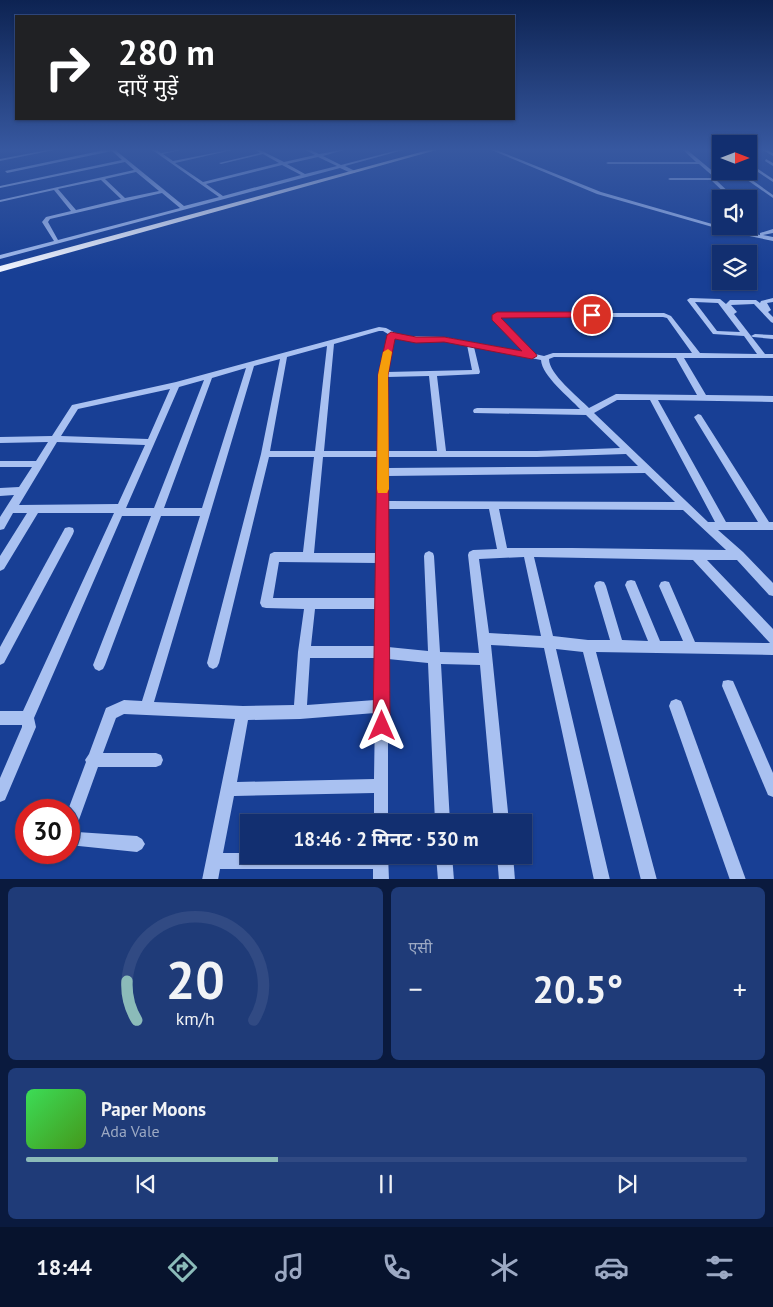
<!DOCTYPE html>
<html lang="hi">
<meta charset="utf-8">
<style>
:root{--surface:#122f70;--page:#1f3b78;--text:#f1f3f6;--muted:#9ca9c3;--line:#314a83;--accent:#8bbbb9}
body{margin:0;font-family:"PT Sans","Noto Sans Devanagari",sans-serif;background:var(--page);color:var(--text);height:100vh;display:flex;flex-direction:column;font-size:19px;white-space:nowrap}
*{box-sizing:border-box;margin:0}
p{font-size:16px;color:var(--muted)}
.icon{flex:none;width:28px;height:28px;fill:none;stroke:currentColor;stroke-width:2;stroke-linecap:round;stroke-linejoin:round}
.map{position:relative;height:879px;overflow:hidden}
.side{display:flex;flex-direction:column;gap:8px;padding:8px;background:#0a1a3e;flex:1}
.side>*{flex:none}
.hud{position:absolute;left:15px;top:15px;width:500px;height:105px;border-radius:0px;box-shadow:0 1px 4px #0004,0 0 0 1px var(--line);background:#202124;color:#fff;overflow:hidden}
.needle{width:32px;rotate:90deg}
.controls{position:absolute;left:712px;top:135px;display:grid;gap:10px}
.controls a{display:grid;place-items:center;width:45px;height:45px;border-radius:0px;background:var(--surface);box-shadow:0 1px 4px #0004,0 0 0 1px var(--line);font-size:25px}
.speed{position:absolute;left:15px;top:799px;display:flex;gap:10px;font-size:25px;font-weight:700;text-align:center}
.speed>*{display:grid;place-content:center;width:65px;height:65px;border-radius:50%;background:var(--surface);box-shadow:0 1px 4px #0004,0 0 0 1px var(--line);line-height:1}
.speed .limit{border:8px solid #d22;background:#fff;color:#111}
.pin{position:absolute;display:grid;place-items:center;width:42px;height:42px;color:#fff;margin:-21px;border:2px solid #fff;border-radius:50%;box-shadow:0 1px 5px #0007}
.me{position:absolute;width:55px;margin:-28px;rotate:0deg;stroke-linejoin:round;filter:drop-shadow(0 0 4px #0008)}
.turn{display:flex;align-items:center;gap:18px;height:105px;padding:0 20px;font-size:22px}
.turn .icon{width:65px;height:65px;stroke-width:2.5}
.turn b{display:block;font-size:35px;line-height:42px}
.big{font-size:38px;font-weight:700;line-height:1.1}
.side .card{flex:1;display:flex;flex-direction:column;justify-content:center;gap:8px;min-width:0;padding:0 18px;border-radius:8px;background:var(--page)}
.side .dial{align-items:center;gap:0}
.dial svg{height:130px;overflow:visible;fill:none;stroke:var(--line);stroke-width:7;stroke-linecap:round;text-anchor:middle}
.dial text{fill:var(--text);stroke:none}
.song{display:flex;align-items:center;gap:15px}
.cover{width:60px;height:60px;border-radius:8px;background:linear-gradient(135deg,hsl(130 70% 55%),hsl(100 70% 35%))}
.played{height:5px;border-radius:2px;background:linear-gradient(90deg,var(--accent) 35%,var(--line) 35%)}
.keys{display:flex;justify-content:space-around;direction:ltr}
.heat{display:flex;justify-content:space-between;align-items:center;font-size:28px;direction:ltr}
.side .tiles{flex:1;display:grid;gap:8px;grid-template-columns:1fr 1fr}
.card:last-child{grid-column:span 2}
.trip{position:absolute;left:240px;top:814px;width:292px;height:50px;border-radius:0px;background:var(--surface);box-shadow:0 1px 4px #0004,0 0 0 1px var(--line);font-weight:700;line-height:50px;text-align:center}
.tabs{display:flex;height:80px;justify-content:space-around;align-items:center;background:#07132d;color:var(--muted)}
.tabs .icon{width:35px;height:35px}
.tabs .selected{color:var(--accent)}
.tabs b{font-size:22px;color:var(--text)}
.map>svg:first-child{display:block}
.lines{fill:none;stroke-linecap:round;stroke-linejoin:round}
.minor{fill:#a9c1f1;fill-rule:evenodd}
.major{fill:#f3f6ff;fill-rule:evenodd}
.route{fill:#e11d48;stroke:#92132f}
.slow{fill:#f59e0b}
</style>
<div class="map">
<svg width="773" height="880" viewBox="0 0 773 880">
<rect width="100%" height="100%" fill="#183f95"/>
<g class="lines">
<g class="minor">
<path d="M53 149H59L0 161V159Z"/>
<path d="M109 149H114L184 206 219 197 151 149H155L161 153 185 149 163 154 173 161 234 149 232 150 175 163 203 182 279 163 263 154 221 164 219 163 260 153 254 149H258L284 162 315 155 304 149H308L319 154 347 149 323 156 341 165 402 149H407L345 166 355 171V173H351L340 168 0 259V255L54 241 42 222 46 217 71 211 54 190 0 202V200L134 170 125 162 0 188V186L122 160 112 151 7 173 5 171ZM318 157 337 166 305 174 287 164ZM282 165 301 175 223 196 206 184ZM136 172 159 191 125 198 105 179ZM101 180 121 199 76 210 58 189ZM162 193 180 208 58 240 48 222 50 219Z"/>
<path d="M489 149H494L601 192 733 230 760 235V233L773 229V233L763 235 773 237V241L730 232 597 194Z"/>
<path d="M682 149H686L721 178V180H716L736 199H731L711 180H670L668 179 670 178H715L699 164H608L606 163 608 162H696Z"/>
<path d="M761 149H765L773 153V156Z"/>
<path d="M766 159 773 163V166L765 161Z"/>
<path d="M749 163 773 179V182L749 166Z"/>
<path d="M732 171H736L737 176H733Z"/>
<path d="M745 175 773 195V198L743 177Z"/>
<path d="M690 298 720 299 726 304 730 300H756L760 303 761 301 773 298V302L767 303 771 310 768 312 773 317V323L771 322 754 304 731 305 737 312 734 314 765 354H773V358H684L706 395 773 396V402L658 400 726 522H758L694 417 698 414 701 415 769 522H773V530H718L743 552 773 583V596L769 595 737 560H707L773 629V655L596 652 657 880H641L583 652 556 649 610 880H594L544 648 491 645 509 822H494L480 665 441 664 450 822H435L428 663 388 659V822H374V793L234 796 223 853H249V855H388L389 880H373V869H220L218 880H202L235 719 124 714 116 718 103 753H156L161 755 163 760 161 765 156 767H98L76 828 77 832 137 836 142 839 145 844 142 849 137 852 69 845 68 810 86 762 85 760 89 754 106 708 124 700 142 701 200 516H161L105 665 103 669 99 671 95 669 93 665 151 516H122L34 718 36 727 5 800 0 802V778L22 727V725H0V711H23L114 513H38L4 569 0 571V556L27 513H13L4 529 0 530V517L14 495 0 496V488L19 487 32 467H0V461H36L48 442 0 443V437L52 436 72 405 176 382 379 327 386 328 401 336 444 337 525 352 494 320V315L497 313H664L671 316 700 353 757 354 744 336 713 334 687 300ZM695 302 718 303 740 332 717 331ZM500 317H663L667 318 692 353H553L544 356 535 354 499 319ZM379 331H383L388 334 379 375 378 451H324L334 344ZM394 338 400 340 444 341 467 345 472 370 387 372ZM327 346 315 451H270L287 357ZM474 347 541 360C542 376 569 397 580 409L477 408 474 409 473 411 474 413 586 415 620 448 537 451H446L437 376 479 374 480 372ZM554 357 676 358 697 395 616 394 589 408C578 397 549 374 549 359ZM280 359 261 454 207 663 209 667 213 669 217 667 219 663 269 457H314L303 552H274L270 554 260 603 262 607 266 608 304 609 298 652 294 705 243 706 154 702 254 366ZM246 368 202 508H164L212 378ZM429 376 437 451H387V377ZM204 380 154 508H126L179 387ZM170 389 148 439 61 436 78 409ZM617 400H650L715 522H708L594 413ZM57 442 145 445 118 504 19 505ZM626 454 638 466 387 468V457H537ZM323 457H378L377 553H314ZM645 473 675 502 387 501V476ZM387 509H489L497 549 473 550 469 552 468 555 479 653 440 652 434 556 433 553 429 551 425 553 424 556 428 651 388 647ZM499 509 683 510 726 550 572 548H507ZM524 557 541 636 489 633 479 559ZM534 557 693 560 770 643 695 642 669 582 665 581 661 582 659 586 683 641H660L635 581 631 580 627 581 625 585 648 641 622 640 606 586 604 582 600 581 596 582 594 586 610 640H588L553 636ZM279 562 377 563 376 598H273ZM315 609H376V646H311ZM310 658H376L375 700 307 705ZM375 713 374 779 237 782 248 720 300 719Z"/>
<path d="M755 334 773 335V339L753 337 751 336Z"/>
<path d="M69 527 73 528 74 531 73 534 4 663 0 665V647L65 528Z"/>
<path d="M728 680 733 681 773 773V797L768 795 722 686 723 681Z"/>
<path d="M676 699 681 701 683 706 746 880H730L669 706 671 701Z"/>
<path d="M436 855H452L454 880H438Z"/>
<path d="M497 855H513L515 880H499Z"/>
</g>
<path class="major" d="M432 149H440L0 272V266Z"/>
</g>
<linearGradient id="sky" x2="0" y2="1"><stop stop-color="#0d2352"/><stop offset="0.55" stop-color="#3758a0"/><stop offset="1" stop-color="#3758a0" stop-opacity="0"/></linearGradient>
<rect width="773" height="272" fill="url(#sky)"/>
<path class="route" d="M497 312H592L596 315 592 317 501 318 536 354 537 356 532 359 444 342 416 343 395 339 388 375 390 726 388 733 382 735 375 733 373 726 378 375 387 335 391 332 416 337H444L522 351 492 320V315Z"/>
<path class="slow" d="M388 349 392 352 388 375 389 489 387 493H378L377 489 378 375 383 352Z"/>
</svg>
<div class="controls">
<a><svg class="needle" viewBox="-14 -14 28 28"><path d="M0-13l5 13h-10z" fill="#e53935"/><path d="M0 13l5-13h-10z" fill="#9ca9c3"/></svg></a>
<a><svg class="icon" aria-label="sound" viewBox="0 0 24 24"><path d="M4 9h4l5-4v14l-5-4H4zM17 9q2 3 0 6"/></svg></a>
<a><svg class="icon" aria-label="layers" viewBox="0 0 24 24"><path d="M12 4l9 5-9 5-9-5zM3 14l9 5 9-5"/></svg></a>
</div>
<div class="speed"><div class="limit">30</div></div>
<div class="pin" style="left:592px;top:315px;background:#d93025"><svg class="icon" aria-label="arrive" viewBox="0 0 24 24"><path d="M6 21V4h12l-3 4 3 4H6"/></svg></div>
<svg class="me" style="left:382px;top:726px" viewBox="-20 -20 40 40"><path d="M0-17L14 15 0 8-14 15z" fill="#e11d48" stroke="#fff" stroke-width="4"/></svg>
<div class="trip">18:46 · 2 मिनट · 530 m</div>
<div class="hud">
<div class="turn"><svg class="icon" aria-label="right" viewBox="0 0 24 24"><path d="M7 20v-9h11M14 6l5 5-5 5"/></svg><div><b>280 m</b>दाएँ मुड़ें</div></div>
</div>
</div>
<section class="side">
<div class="tiles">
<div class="card dial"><svg viewBox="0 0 100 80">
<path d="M14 69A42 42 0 1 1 86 69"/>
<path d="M14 69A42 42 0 0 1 8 45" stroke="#8bbbb9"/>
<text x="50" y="56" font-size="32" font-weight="700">20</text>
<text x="50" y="72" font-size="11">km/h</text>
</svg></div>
<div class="card"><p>एसी</p>
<div class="heat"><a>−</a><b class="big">20.5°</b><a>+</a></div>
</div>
<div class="card">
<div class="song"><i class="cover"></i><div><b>Paper Moons</b><p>Ada Vale</p></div></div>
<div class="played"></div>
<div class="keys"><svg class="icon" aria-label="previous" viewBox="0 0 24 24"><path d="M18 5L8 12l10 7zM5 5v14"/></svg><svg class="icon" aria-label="pause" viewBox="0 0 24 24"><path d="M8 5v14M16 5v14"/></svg><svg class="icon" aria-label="next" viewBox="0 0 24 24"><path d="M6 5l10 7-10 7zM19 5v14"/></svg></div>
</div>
</div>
</section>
<nav class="tabs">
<b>18:44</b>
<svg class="icon selected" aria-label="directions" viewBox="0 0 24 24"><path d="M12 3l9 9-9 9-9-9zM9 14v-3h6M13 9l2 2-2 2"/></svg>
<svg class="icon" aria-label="music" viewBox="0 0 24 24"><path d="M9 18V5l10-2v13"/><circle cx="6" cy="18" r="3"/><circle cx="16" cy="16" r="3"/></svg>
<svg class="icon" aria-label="phone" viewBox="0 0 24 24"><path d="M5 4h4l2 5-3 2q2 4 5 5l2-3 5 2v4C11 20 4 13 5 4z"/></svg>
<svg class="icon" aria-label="climate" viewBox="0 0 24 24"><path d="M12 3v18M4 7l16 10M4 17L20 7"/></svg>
<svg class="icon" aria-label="car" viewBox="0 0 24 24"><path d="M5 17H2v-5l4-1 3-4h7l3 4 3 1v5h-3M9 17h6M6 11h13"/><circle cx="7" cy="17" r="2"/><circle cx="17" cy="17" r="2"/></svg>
<svg class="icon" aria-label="filters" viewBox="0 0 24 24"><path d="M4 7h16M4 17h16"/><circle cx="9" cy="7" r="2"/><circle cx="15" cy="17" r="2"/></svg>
</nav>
